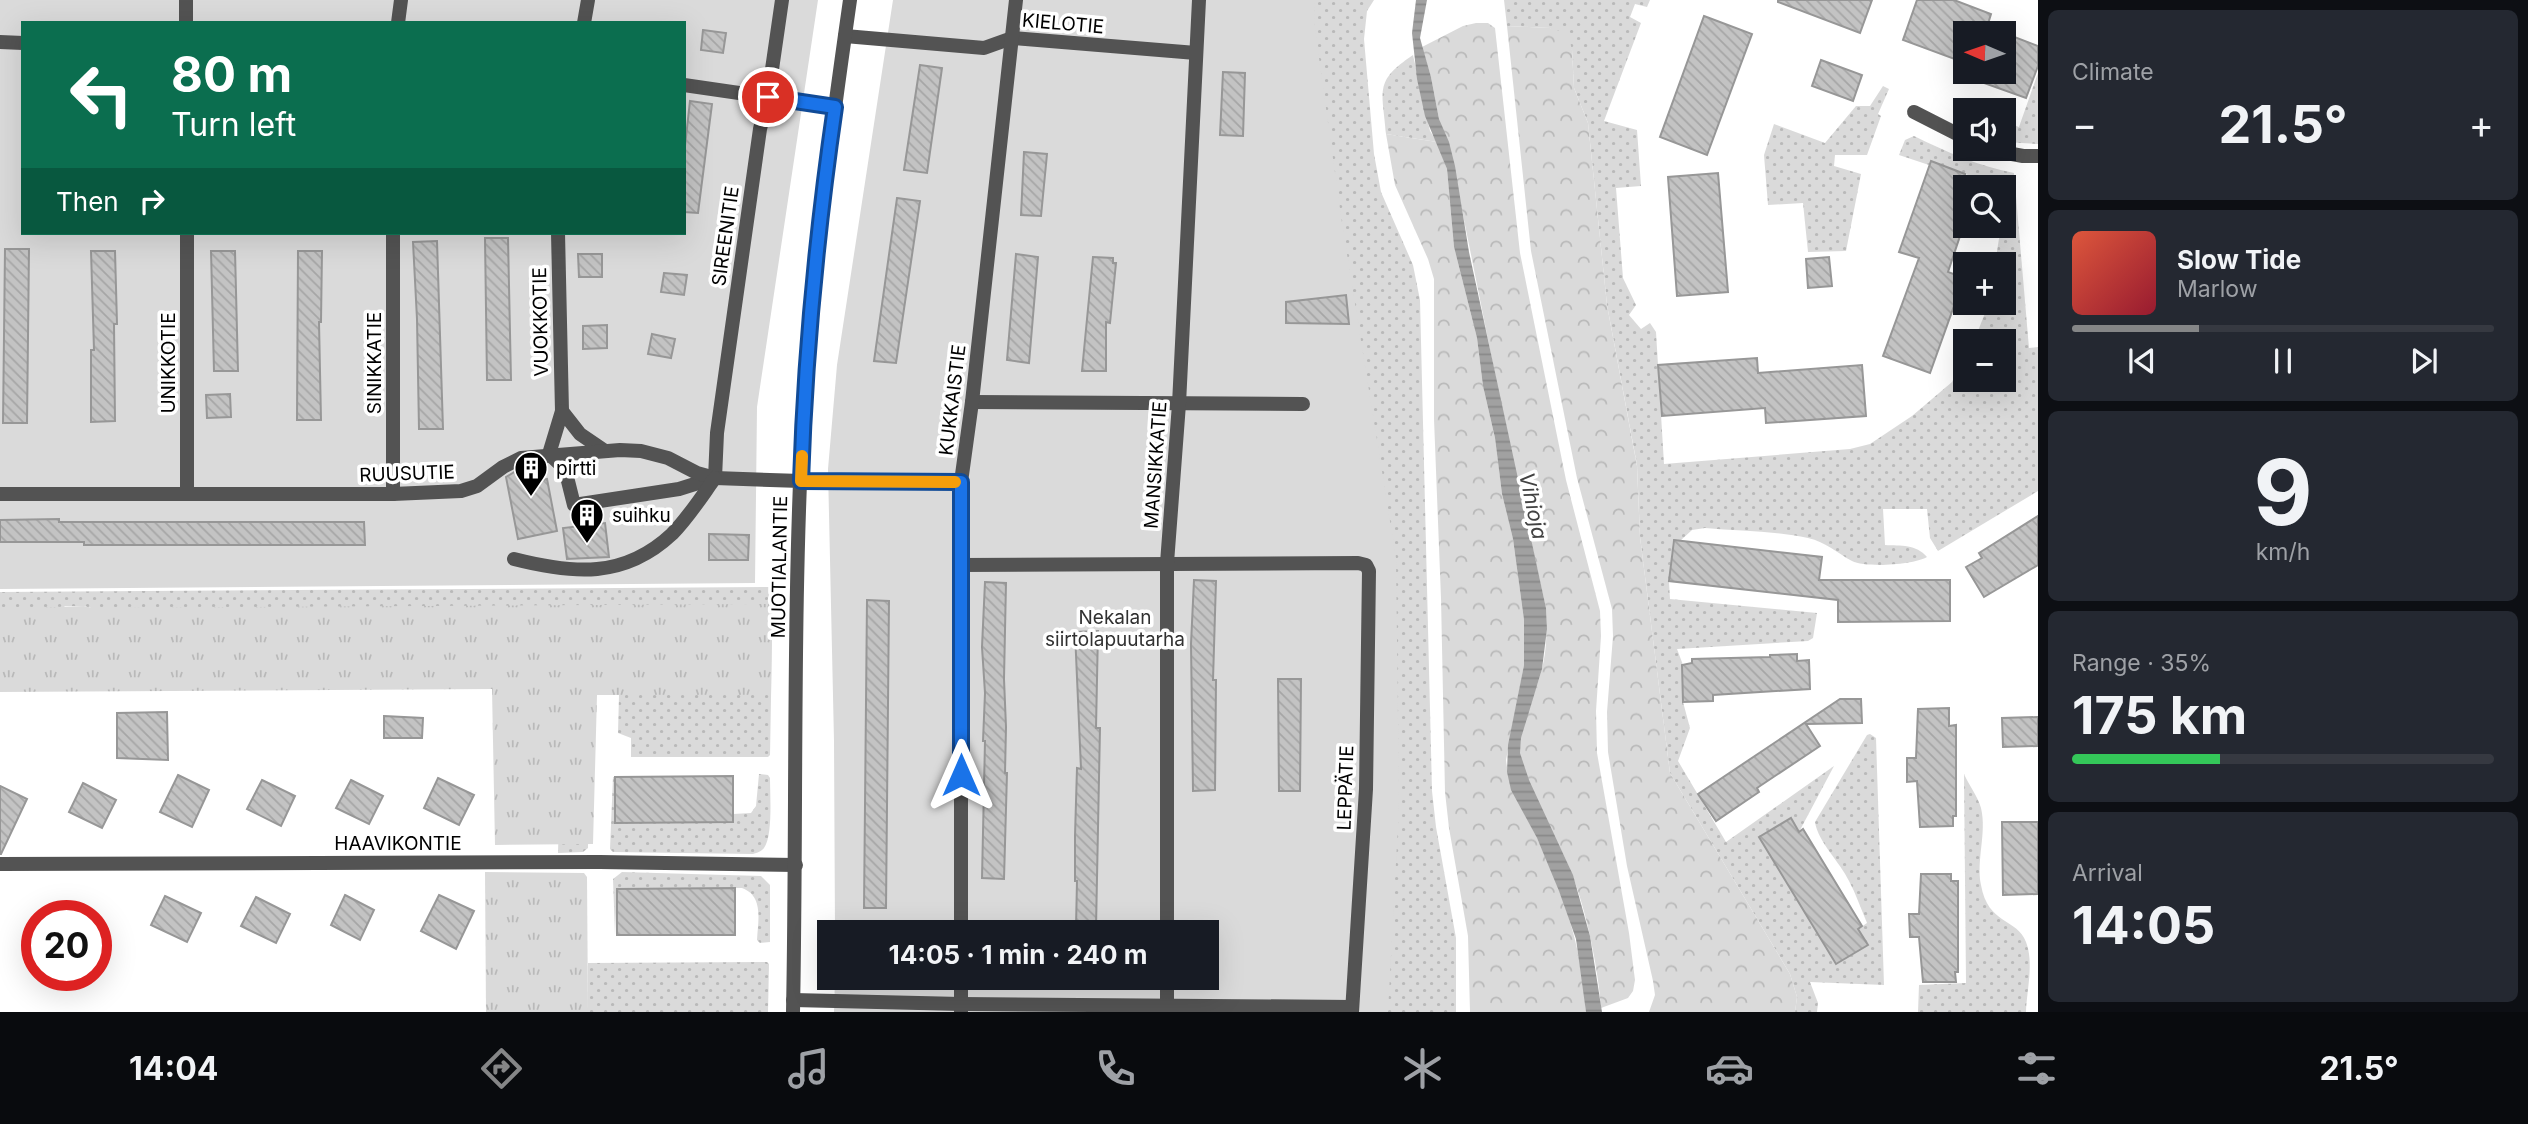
<!DOCTYPE html>
<meta charset="utf-8">
<style>
:root{--surface:#171b24;--page:#242831;--text:#f1f3f6;--muted:#9ea1a6;--line:#363941;--accent:#858687}
body{margin:0;font-family:Inter,sans-serif;background:var(--page);color:var(--text);height:100vh;display:flex;flex-direction:column;font-size:26px;white-space:nowrap}
*{box-sizing:border-box;margin:0}
p{font-size:23px;color:var(--muted)}
.icon{flex:none;width:38px;height:38px;fill:none;stroke:currentColor;stroke-width:2;stroke-linecap:round;stroke-linejoin:round}
.map{position:relative;flex:1;overflow:hidden}
.panel{display:flex;flex-direction:column;gap:10px;padding:10px;background:#0d0f14;width:490px}
.panel>*{flex:none}
.hud{position:absolute;left:21px;top:21px;width:665px;height:214px;border-radius:0px;box-shadow:0 7px 28px #0002;background:#0b6e4f;color:#fff;overflow:hidden}
.needle{width:46px;rotate:272deg}
.buttons{position:absolute;left:1953px;top:21px;display:grid;gap:14px}
.buttons a{display:grid;place-items:center;width:63px;height:63px;border-radius:0px;background:var(--surface);box-shadow:0 7px 28px #0002;font-size:35px}
.speed{position:absolute;left:21px;top:900px;display:flex;gap:14px;font-size:35px;font-weight:700;text-align:center}
.speed>*{display:grid;place-content:center;width:91px;height:91px;border-radius:50%;background:var(--surface);box-shadow:0 7px 28px #0002;line-height:1}
.speed .limit{border:10px solid #d22;background:#fff;color:#111}
.pin{position:absolute;display:grid;place-items:center;width:60px;height:60px;color:#fff;margin:-30px;border:4px solid #fff;border-radius:50%;box-shadow:0 2px 7px #0007}
.me{position:absolute;width:77px;margin:-38px;rotate:0deg;stroke-linejoin:round;filter:drop-shadow(0 0 5px #0008)}
.turn{display:flex;align-items:center;gap:24px;height:147px;padding:0 35px;font-size:32px}
.turn .icon{width:91px;height:91px;stroke-width:2.5}
.turn b{display:block;font-size:49px;line-height:60px}
.then{display:flex;align-items:center;height:66px;padding:0 35px;background:#0003;gap:14px;font-size:26px}
.big{font-size:52px;font-weight:700;line-height:1.1}
.panel .widget{flex:1;display:flex;flex-direction:column;justify-content:center;gap:10px;min-width:0;padding:0 24px;border-radius:10px;background:var(--page)}
.panel .dial{align-items:center;gap:0}
.dial b{font-size:91px;line-height:1}
.song{display:flex;align-items:center;gap:21px}
.cover{width:84px;height:84px;border-radius:10px;background:linear-gradient(135deg,hsl(10 70% 55%),hsl(350 70% 35%))}
.played{height:7px;border-radius:4px;background:linear-gradient(90deg,var(--accent) 30%,var(--line) 30%)}
.keys{display:flex;justify-content:space-around;direction:ltr}
.heat{display:flex;justify-content:space-between;align-items:center;font-size:38px;direction:ltr}
.charge{height:10px;border-radius:5px;background:linear-gradient(90deg,#34c759 35%,var(--line) 0)}
.trip{position:absolute;left:817px;top:920px;width:402px;height:70px;border-radius:0px;background:var(--surface);box-shadow:0 7px 28px #0002;font-weight:700;line-height:70px;text-align:center}
.dock{display:flex;height:112px;justify-content:space-around;align-items:center;background:#090b0e;color:var(--muted)}
.dock .icon{width:49px;height:49px}
.dock .active{color:var(--accent)}
.dock b{font-size:32px;color:var(--text)}
main{display:flex;flex:1;min-height:0}
.map>svg:first-child{display:block}
.grass{fill:url(#grass-dots)}
.forest{fill:url(#forest-crowns)}
.park{fill:url(#park-tufts)}
.garden{fill:#dadada;fill-rule:evenodd}
.water{fill:url(#water-rules)}
.building{fill:url(#building-back-hatch);stroke:#979797;stroke-width:2}
.lines{fill:none;stroke-linecap:round;stroke-linejoin:round}
.service{stroke:#535353;stroke-width:14}
.minor{stroke:#535353;stroke-width:14}
.tertiary{stroke:#535353;stroke-width:14}
.route-casing{stroke:#114b97;stroke-width:18}
.route{stroke:#1a73e8;stroke-width:12}
.slow{stroke:#f59e0b;stroke-width:12}
.labels{text-anchor:middle;stroke-width:7;stroke-linejoin:round;paint-order:stroke}
.street-label{font-size:19px;fill:#000;stroke:#fff}
.poi-label{font-size:19px;fill:#000;stroke:#fff;text-anchor:start}
.park-label{font-size:19px;fill:#313131;stroke:#fff}
.water-label{font-size:21px;font-style:italic;fill:#424242;stroke:#fff}
</style>
<main>
<div class="map">
<svg width="2038" height="1012" viewBox="0 0 2038 1012">
<defs>
<pattern id="grass-dots" width="8" height="8" patternUnits="userSpaceOnUse" patternTransform="scale(1.75)"><rect width="8" height="8" fill="#dadada"/><path d="M2 2h.1M6 6h.1" fill="none" stroke="#b9b9b9" stroke-width="1.8" stroke-linecap="round"/></pattern>
<pattern id="forest-crowns" width="20" height="18" patternUnits="userSpaceOnUse" patternTransform="scale(1.75)"><rect width="20" height="18" fill="#dadada"/><path d="M2 6a3 3 0 1 1 6 0M12 15a3 3 0 1 1 6 0" fill="none" stroke="#b9b9b9"/></pattern>
<pattern id="park-tufts" width="24" height="20" patternUnits="userSpaceOnUse" patternTransform="scale(1.75)"><rect width="24" height="20" fill="#dadada"/><path d="M3 7l-1-3M5 7V3M7 7l1-3M15 17l-1-3M17 17v-4M19 17l1-3" fill="none" stroke="#b9b9b9"/></pattern>
<pattern id="water-rules" width="6" height="5" patternUnits="userSpaceOnUse" patternTransform="scale(1.75)"><rect width="6" height="5" fill="#a1a1a1"/><path d="M0 2.5h6" fill="none" stroke="#898989"/></pattern>
<pattern id="building-back-hatch" width="6" height="6" patternUnits="userSpaceOnUse" patternTransform="scale(1.75)"><rect width="6" height="6" fill="#c3c3c3"/><path d="M-1 5l2 2M0 0l6 6M5-1l2 2" fill="none" stroke="#a6a6a6"/></pattern>
</defs>
<rect width="100%" height="100%" fill="#fff"/>
<g class="grass">
<path d="M1287 0H1374L1367 11 1364 39 1374 154 1381 192 1413 265 1420 300 1432 791 1436 827 1456 938V1012H1358Z"/>
<path d="M1504 0H1650L1647 7 1635 4 1630 17 1641 23 1604 121 1637 130 1641 186 1616 188 1623 278 1636 305 1629 315 1641 329 1650 323 1656 332 1664 464 1850 449 1870 444 1912 416 1952 382 1965 354V380H2004V341H1974L1989 303H2004V264H1995L2001 226H2004L2005 189 1931 161 1929 165 1899 155 1905 140 1914 136C1947 152 1978 166 2014 173L2029 348 2038 347V491L1938 551 1930 538 1927 509H1883L1885 545C1901 546 1916 544 1927 557 1913 565 1866 568 1852 561 1837 553 1826 542 1808 538 1775 531 1739 531 1705 528L1692 530 1680 541 1673 540 1669 582 1670 599 1817 613 1813 638 1808 641 1677 649 1683 665V702L1690 728 1678 761 1726 842 1834 766 1799 832 1791 818 1760 837 1837 964 1868 945 1858 929 1867 923C1861 909 1856 894 1849 881 1840 862 1818 842 1815 822L1867 735 1870 734 1876 738 1884 985 1810 982 1818 1003 1817 1012H1795L1797 997 1790 974 1670 773 1640 537 1637 465 1607 305 1588 123 1574 88 1572 50 1550 28 1507 26Z"/>
<path d="M1413 55 1430 131 1437 142 1386 134C1383 90 1373 82 1413 55Z"/>
<path d="M2038 73V144L2006 142 2005 122 2019 127Z"/>
<path d="M1883 86 1889 89 1878 114 1881 116 1867 155H1835L1834 166 1861 174 1846 251 1808 252 1803 203 1768 205 1764 155 1774 124 1825 143 1856 106H1870Z"/>
<path d="M773 587 772 625 677 636 98 610 84 606H65L61 610 0 614V592Z"/>
<path d="M772 640 770 755 768 757H631V738L618 733 619 695H596L588 705V848L583 852 558 853 563 668 662 648Z"/>
<path d="M759 774 768 775 770 778C770 794 773 836 764 848 762 851 757 853 753 854L613 852 610 849 613 777H615L616 823 733 822V814L751 813 756 806Z"/>
<path d="M1964 774C1969 785 1978 797 1981 808 1987 833 1976 860 1981 885 1988 925 2017 918 2026 942 2034 963 2027 989 2026 1012H1918L1919 985 1966 983Z"/>
<path d="M622 872 761 876 770 885V942L760 943 757 940C758 921 764 896 742 888L617 889 615 935 613 879Z"/>
<path d="M767 962 769 964 768 1012H588V963Z"/>
</g>
<g class="forest">
<path d="M1476 23H1488L1495 28 1520 253 1566 480 1600 611 1601 636 1596 711 1597 753 1629 933 1635 980 1633 991 1628 998 1601 1008C1598 965 1584 897 1565 858 1553 832 1523 782 1520 755 1518 728 1534 698 1541 672 1547 652 1547 629 1546 608L1502 409 1460 200 1439 119 1431 77 1422 47 1463 26Z"/>
<path d="M1507 26 1550 28 1560 31 1569 38 1572 50 1574 88 1588 123 1607 305 1637 466 1640 537 1670 773 1790 974 1797 997 1795 1012H1649L1655 995 1653 981 1627 866 1608 752 1607 712 1613 636 1612 609 1577 478 1531 251Z"/>
<path d="M1386 134 1437 142 1447 169 1454 247 1477 338 1483 386 1495 438 1502 494 1513 539 1524 620V665L1506 760C1509 791 1525 813 1538 840 1565 900 1582 946 1586 1012H1470L1468 936 1449 828 1445 792 1441 598 1434 419V279L1428 259 1395 185Z"/>
</g>
<g class="park">
<path d="M772 604 771 695H597L593 844 495 845 492 689 0 692V609L84 606 91 608Z"/>
<path d="M485 872 584 873 587 877 588 1012H486Z"/>
</g>
<g class="garden">
<path d="M0 0H818L757 407 755 583 0 589ZM23 23H684V233H23Z"/>
<path d="M893 0H1315L1314 22 1342 223 1396 558 1399 805 1388 1012H834L835 978H1208V933H835L834 741 828 469 837 365Z"/>
</g>
<path class="water" d="M1416 0H1427L1420 38 1431 77 1439 119 1449 142 1455 166 1469 252 1546 608 1547 629 1542 669 1521 738 1520 753 1529 780 1573 875 1590 936 1602 1012H1586L1576 939 1559 891 1537 838 1511 790 1507 772 1508 745 1524 665V620L1513 539 1502 494 1495 438 1483 386 1477 338 1454 247 1447 169 1425 116 1417 79 1412 33Z"/>
<g class="building">
<path d="M1778 0H1872L1860 33 1778 2Z"/>
<path d="M1917 0H1954L1991 14 1987 27 2003 33H1965V72H2004V33L2038 46V66L2026 98 1967 77 1968 74 1959 71 1963 62 1903 40Z"/>
<path d="M1704 16 1752 34 1707 155 1660 137Z"/>
<path d="M703 30 726 33 723 53 701 50Z"/>
<path d="M1821 60 1862 75 1853 101 1812 86Z"/>
<path d="M920 65 942 68 927 173 904 170Z"/>
<path d="M1223 72 1245 73 1243 136 1220 135Z"/>
<path d="M690 101 712 104 698 213 684 212V155Z"/>
<path d="M1024 152 1047 154 1041 216 1021 215Z"/>
<path d="M1931 161 1965 174V221L1948 272 1964 278 1930 373 1883 356 1919 258 1899 252Z"/>
<path d="M1718 173 1728 292 1677 296 1668 177Z"/>
<path d="M897 198 920 201 896 363 874 361Z"/>
<path d="M485 238H508L511 380H487Z"/>
<path d="M437 241 443 429H419L417 319 413 242Z"/>
<path d="M5 249H29L27 423H3Z"/>
<path d="M91 251H115L117 324H114L115 421 91 422V350H94Z"/>
<path d="M211 251H235L238 371H214Z"/>
<path d="M298 251H322L321 322H319L321 420H297Z"/>
<path d="M578 254H602V277H579Z"/>
<path d="M1016 254 1038 257 1029 363 1007 360Z"/>
<path d="M1093 257 1113 258V263H1116L1110 323 1106 322V371H1082Z"/>
<path d="M1829 257 1832 286 1808 288 1806 259Z"/>
<path d="M664 273 687 275 684 295 661 292Z"/>
<path d="M1346 295 1349 324 1286 323V302Z"/>
<path d="M607 325V348L583 349V326Z"/>
<path d="M652 334 675 339 671 358 648 354Z"/>
<path d="M1757 358 1758 373 1862 365 1866 416 1766 423 1765 408 1662 416 1658 365Z"/>
<path d="M230 394 231 417 207 418 206 395Z"/>
<path d="M536 467 539 481 547 479 557 531 518 539 506 477 516 471Z"/>
<path d="M2038 516V565L1984 597 1966 567 1982 558 1979 553Z"/>
<path d="M59 519V522H364L365 545H84V542H0V520Z"/>
<path d="M605 523 609 557 567 559 563 528Z"/>
<path d="M709 534 749 535 748 560H709Z"/>
<path d="M1674 540 1822 557 1819 580H1950V621L1838 622V600L1669 581Z"/>
<path d="M1194 580 1216 581 1213 680H1216L1215 790 1193 791 1191 644Z"/>
<path d="M985 582 1006 583 1004 679 1006 727 1005 773H1007L1004 879 982 878 985 741H983L985 693 982 647Z"/>
<path d="M867 600 889 601 886 908H864Z"/>
<path d="M1098 631 1096 728H1100L1096 928 1076 927 1077 881H1075V836L1077 768 1081 769 1075 632Z"/>
<path d="M1797 654V661L1809 660 1810 689 1713 695V701L1683 702 1682 665 1692 663V659L1770 657V655Z"/>
<path d="M1278 679H1301L1300 791H1279Z"/>
<path d="M1840 699H1861L1862 723 1806 724 1820 746 1757 788 1759 792 1716 821 1698 794Z"/>
<path d="M1949 708V726L1956 725V816H1953V826L1920 827 1917 781 1907 782V758H1916L1918 709Z"/>
<path d="M167 712 168 760 117 758V713Z"/>
<path d="M384 716 423 718 422 738H384Z"/>
<path d="M2038 717V746L2003 747 2002 718Z"/>
<path d="M178 775 209 790 192 827 160 812Z"/>
<path d="M733 776V822L615 823V777Z"/>
<path d="M438 778 474 795 459 825 424 808Z"/>
<path d="M262 780 295 796 281 826 247 809Z"/>
<path d="M351 780 383 796 369 824 336 808Z"/>
<path d="M83 783 116 800 102 828 69 812Z"/>
<path d="M0 786 27 799 1 854H0Z"/>
<path d="M1791 818 1799 832 1803 829 1862 926 1858 929 1868 945 1836 964 1759 837Z"/>
<path d="M2002 822H2038V894L2003 895Z"/>
<path d="M1921 874H1951V881H1958V972H1955L1956 982H1923L1919 937H1910L1909 914H1919Z"/>
<path d="M735 888V935H617V889Z"/>
<path d="M345 895 374 910 360 940 331 925Z"/>
<path d="M439 895 474 911 456 949 421 931Z"/>
<path d="M165 896 201 913 187 942 151 925Z"/>
<path d="M256 897 290 914 276 943 241 926Z"/>
</g>
<g class="lines">
<g class="service">
<path d="M186 0V23"/>
<path d="M398 23 401 0"/>
<path d="M584 23 588 0"/>
<path d="M845 36 984 48 1012 38 1196 53"/>
<path d="M0 42 23 43"/>
<path d="M684 85 835 107"/>
<path d="M187 233V494"/>
<path d="M393 233V494"/>
<path d="M558 233 562 411"/>
<path d="M972 402 1303 404"/>
<path d="M605 451 580 434 562 411 549 454 565 469 574 505 679 489 714 478"/>
<path d="M715 478 717 433 760 129 768 97 782 0"/>
<path d="M0 494H393L461 491 477 486 503 467 521 458 620 450 641 451 668 458 697 473 715 478 801 481 961 482"/>
<path d="M514 559C573 574 624 579 672 534 688 518 702 496 715 478"/>
<path d="M961 565 1358 563 1366 565 1369 571 1366 789 1352 1012"/>
<path d="M961 933V482L972 402 1016 0"/>
<path d="M1167 933V563L1179 404 1199 0"/>
<path d="M1167 978V1012"/>
<path d="M793 1000 961 1004 1352 1007"/>
<path d="M961 1011V978"/>
</g>
<g class="minor">
<path d="M1914 112 1965 138"/>
<path d="M1985 149 2023 156H2038"/>
<path d="M0 864 600 862 796 865"/>
</g>
<path class="tertiary" d="M793 1012C797 808 792 603 804 399 813 265 831 133 850 0"/>
</g>
<g class="lines">
<defs>
<path id="route" d="M768 97 835 107C817 231 805 356 801 481L961 482V775"/>
</defs>
<use href="#route" class="route-casing"/>
<use href="#route" class="route"/>
<path class="slow" d="M802 456 801 481 955 482"/>
</g>
<defs>
<symbol id="building-pin" viewBox="-11 -11 22 30"><path d="M0 17L-7.5 6A9.5 9.5 0 1 1 7.5 6Z" fill="#000" stroke="#fff"/><path d="M-4-6H4V6H1V3H-1V6H-4ZM-2.5-4.3h1.7v1.8h-1.7ZM.8-4.3h1.7v1.8H.8ZM-2.5-1h1.7V.8h-1.7ZM.8-1h1.7V.8H.8Z" fill="#fff"/></symbol>
</defs>
<g fill-rule="evenodd">
<use href="#building-pin" x="512" y="449" width="38" height="52"/>
<use href="#building-pin" x="568" y="496" width="38" height="52"/>
</g>
<g class="labels">
<g class="street-label">
<text transform="translate(1063 23) rotate(5)" y="7">KIELOTIE</text>
<text transform="translate(725 236) rotate(-82)" y="7">SIREENITIE</text>
<text transform="translate(540 322) rotate(-91)" y="7">VUOKKOTIE</text>
<text transform="translate(168 363) rotate(-90)" y="7">UNIKKOTIE</text>
<text transform="translate(374 363) rotate(-90)" y="7">SINIKKATIE</text>
<text transform="translate(952 400) rotate(-83)" y="7">KUKKAISTIE</text>
<text transform="translate(1155 465) rotate(-86)" y="7">MANSIKKATIE</text>
<text transform="translate(407 473) rotate(-2)" y="7">RUUSUTIE</text>
<text transform="translate(779 567) rotate(-89)" y="7">MUOTIALANTIE</text>
<text transform="translate(1345 788) rotate(-88)" y="7">LEPPÄTIE</text>
<text x="398" y="850">HAAVIKONTIE</text>
</g>
<g class="poi-label">
<text x="556" y="475">pirtti</text>
<text x="612" y="522">suihku</text>
</g>
<g class="park-label">
<text x="1115" y="624">Nekalan<tspan x="1115" dy="22">siirtolapuutarha</tspan></text>
</g>
<g class="water-label">
<text transform="translate(1533 506) rotate(78)" y="7">Vihioja</text>
</g>
</g>
</svg>
<div class="buttons">
<a><svg class="needle" viewBox="-14 -14 28 28"><path d="M0-13l5 13h-10z" fill="#e53935"/><path d="M0 13l5-13h-10z" fill="#9ea1a6"/></svg></a>
<a><svg class="icon" aria-label="sound" viewBox="0 0 24 24"><path d="M4 9h4l5-4v14l-5-4H4zM17 9q2 3 0 6"/></svg></a>
<a><svg class="icon" aria-label="search" viewBox="0 0 24 24"><circle cx="10" cy="10" r="6"/><path d="M15 15l6 6"/></svg></a>
<a>+</a>
<a>−</a>
</div>
<div class="speed"><div class="limit">20</div></div>
<div class="pin" style="left:768px;top:97px;background:#d93025"><svg class="icon" aria-label="arrive" viewBox="0 0 24 24"><path d="M6 21V4h12l-3 4 3 4H6"/></svg></div>
<svg class="me" style="left:961px;top:775px" viewBox="-20 -20 40 40"><path d="M0-17L14 15 0 8-14 15z" fill="#1a73e8" stroke="#fff" stroke-width="4"/></svg>
<div class="trip">14:05 · 1 min · 240 m</div>
<div class="hud">
<div class="turn"><svg class="icon" aria-label="left" viewBox="0 0 24 24"><path d="M17 20v-9H6M10 6l-5 5 5 5"/></svg><div><b>80 m</b>Turn left</div></div>
<div class="then">Then<svg class="icon" aria-label="right" viewBox="0 0 24 24"><path d="M7 20v-9h11M14 6l5 5-5 5"/></svg></div>
</div>
</div>
<section class="panel">
<div class="widget"><p>Climate</p>
<div class="heat"><a>−</a><b class="big">21.5°</b><a>+</a></div>
</div>
<div class="widget">
<div class="song"><i class="cover"></i><div><b>Slow Tide</b><p>Marlow</p></div></div>
<div class="played"></div>
<div class="keys"><svg class="icon" aria-label="previous" viewBox="0 0 24 24"><path d="M18 5L8 12l10 7zM5 5v14"/></svg><svg class="icon" aria-label="pause" viewBox="0 0 24 24"><path d="M8 5v14M16 5v14"/></svg><svg class="icon" aria-label="next" viewBox="0 0 24 24"><path d="M6 5l10 7-10 7zM19 5v14"/></svg></div>
</div>
<div class="widget dial"><b>9</b><p>km/h</p></div>
<div class="widget"><p>Range · 35%</p><b class="big">175 km</b><div class="charge"></div></div>
<div class="widget"><p>Arrival</p><b class="big">14:05</b></div>
</section>
</main>
<nav class="dock">
<b>14:04</b>
<svg class="icon active" aria-label="directions" viewBox="0 0 24 24"><path d="M12 3l9 9-9 9-9-9zM9 14v-3h6M13 9l2 2-2 2"/></svg>
<svg class="icon" aria-label="music" viewBox="0 0 24 24"><path d="M9 18V5l10-2v13"/><circle cx="6" cy="18" r="3"/><circle cx="16" cy="16" r="3"/></svg>
<svg class="icon" aria-label="phone" viewBox="0 0 24 24"><path d="M5 4h4l2 5-3 2q2 4 5 5l2-3 5 2v4C11 20 4 13 5 4z"/></svg>
<svg class="icon" aria-label="climate" viewBox="0 0 24 24"><path d="M12 3v18M4 7l16 10M4 17L20 7"/></svg>
<svg class="icon" aria-label="car" viewBox="0 0 24 24"><path d="M5 17H2v-5l4-1 3-4h7l3 4 3 1v5h-3M9 17h6M6 11h13"/><circle cx="7" cy="17" r="2"/><circle cx="17" cy="17" r="2"/></svg>
<svg class="icon" aria-label="filters" viewBox="0 0 24 24"><path d="M4 7h16M4 17h16"/><circle cx="9" cy="7" r="2"/><circle cx="15" cy="17" r="2"/></svg>
<b>21.5°</b>
</nav>
